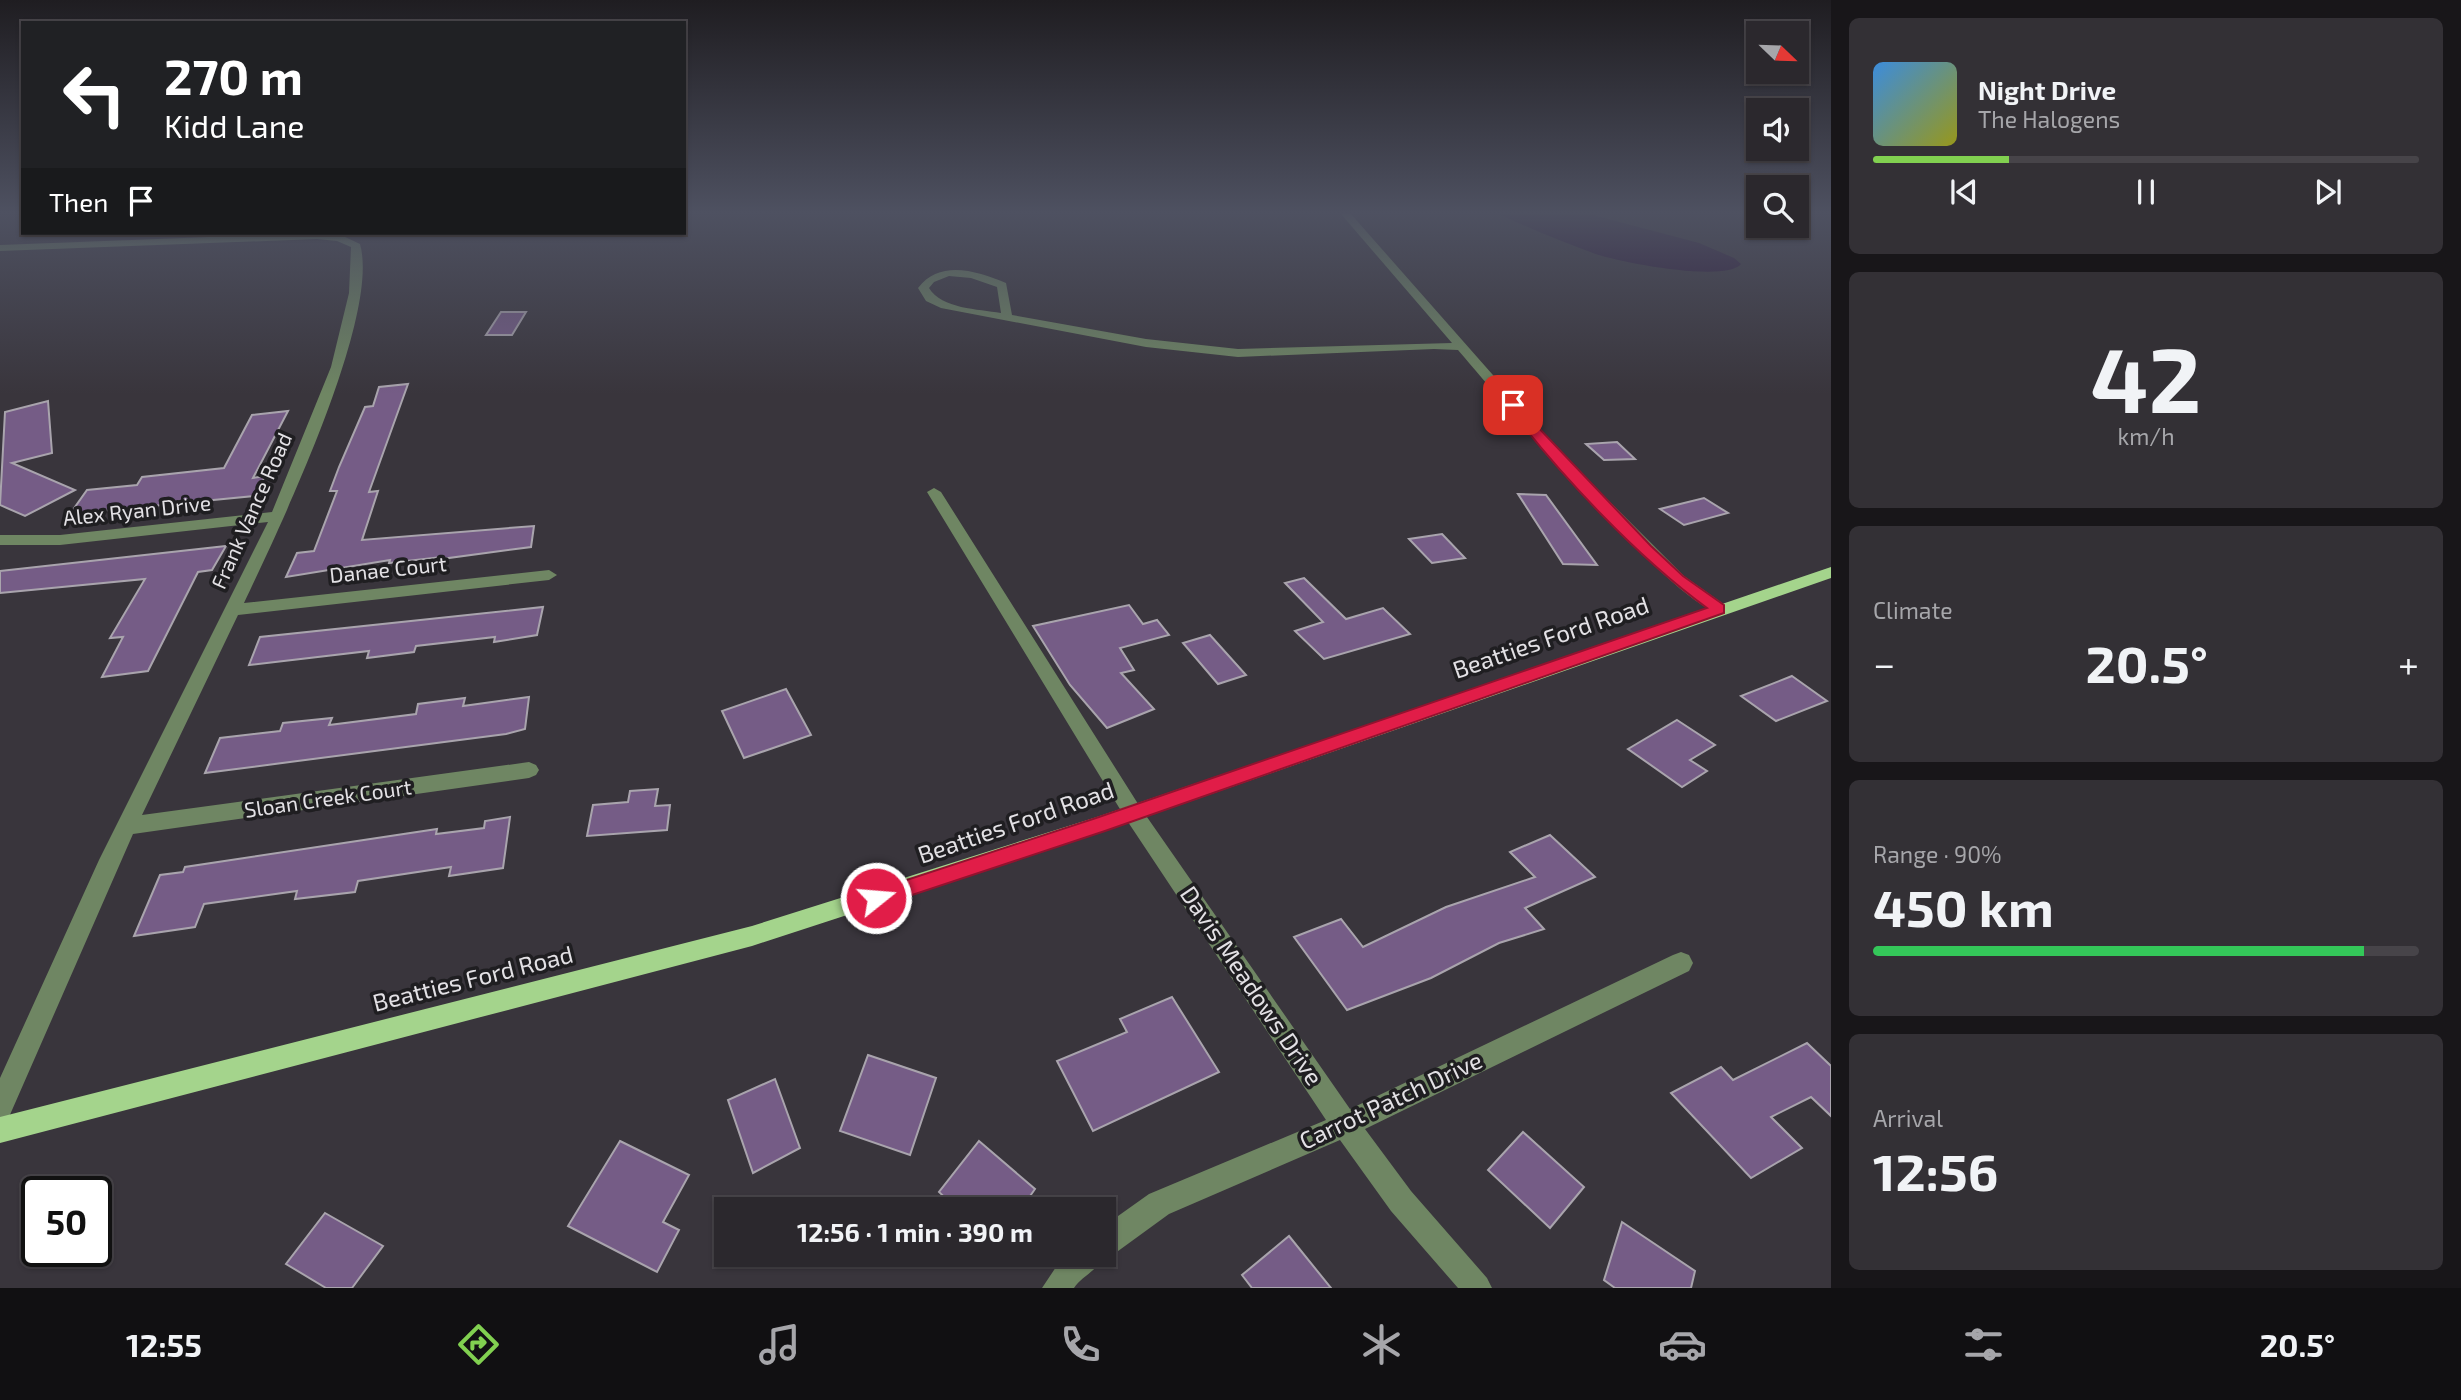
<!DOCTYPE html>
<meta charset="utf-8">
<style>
:root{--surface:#2b282d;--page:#333035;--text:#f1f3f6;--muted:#a6a6aa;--line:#474449;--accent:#81d050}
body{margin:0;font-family:"Exo 2",sans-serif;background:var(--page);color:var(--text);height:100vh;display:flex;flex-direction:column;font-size:26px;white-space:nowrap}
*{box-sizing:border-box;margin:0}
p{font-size:23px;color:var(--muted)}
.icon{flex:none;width:38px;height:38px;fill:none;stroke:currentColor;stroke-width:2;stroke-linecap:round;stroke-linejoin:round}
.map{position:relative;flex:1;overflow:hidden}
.panel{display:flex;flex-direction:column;gap:18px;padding:18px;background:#181619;width:630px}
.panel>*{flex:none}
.guide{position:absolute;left:21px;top:21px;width:665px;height:214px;border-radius:0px;box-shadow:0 2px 5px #0004,0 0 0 2px var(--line);background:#202124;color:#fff;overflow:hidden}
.needle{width:46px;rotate:113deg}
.buttons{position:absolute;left:1746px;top:21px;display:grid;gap:14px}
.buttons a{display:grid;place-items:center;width:63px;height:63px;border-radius:0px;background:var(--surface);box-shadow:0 2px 5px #0004,0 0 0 2px var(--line);font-size:35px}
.speed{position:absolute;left:21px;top:1176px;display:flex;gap:14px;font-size:35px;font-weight:700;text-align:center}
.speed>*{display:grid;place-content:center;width:91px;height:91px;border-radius:50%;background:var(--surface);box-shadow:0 2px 5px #0004,0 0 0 2px var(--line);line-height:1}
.speed .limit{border:4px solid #111;border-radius:10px;background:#fff;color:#111}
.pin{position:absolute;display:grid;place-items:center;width:60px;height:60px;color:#fff;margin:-30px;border-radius:14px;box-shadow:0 4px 10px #0006}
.me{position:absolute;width:77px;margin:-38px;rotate:73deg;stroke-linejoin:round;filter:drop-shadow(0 0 5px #0008)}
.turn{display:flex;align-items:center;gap:24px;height:147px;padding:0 28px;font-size:32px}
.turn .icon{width:91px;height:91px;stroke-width:2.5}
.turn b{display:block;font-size:49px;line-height:60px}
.then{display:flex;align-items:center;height:66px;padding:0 28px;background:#0003;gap:14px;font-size:26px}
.big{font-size:52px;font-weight:700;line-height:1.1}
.panel .tile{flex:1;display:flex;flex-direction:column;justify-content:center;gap:10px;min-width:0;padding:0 24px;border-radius:10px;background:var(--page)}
.panel .dial{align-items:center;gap:0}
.dial b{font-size:91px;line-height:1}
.song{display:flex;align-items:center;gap:21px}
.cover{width:84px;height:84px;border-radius:10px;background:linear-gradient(135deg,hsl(210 70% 55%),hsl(60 70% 35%))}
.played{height:7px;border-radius:4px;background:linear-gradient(90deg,var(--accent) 25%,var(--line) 25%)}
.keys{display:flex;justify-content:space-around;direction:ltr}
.heat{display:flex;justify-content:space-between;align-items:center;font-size:38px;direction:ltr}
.charge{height:10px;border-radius:5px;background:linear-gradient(90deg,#34c759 90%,var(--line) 0)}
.trip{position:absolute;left:714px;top:1197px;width:402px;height:70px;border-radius:0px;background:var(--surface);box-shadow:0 2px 5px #0004,0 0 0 2px var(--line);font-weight:700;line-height:70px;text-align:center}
.tab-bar{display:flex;height:112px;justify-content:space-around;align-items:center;background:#111012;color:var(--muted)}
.tab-bar .icon{width:49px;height:49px}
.tab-bar .selected{color:var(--accent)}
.tab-bar b{font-size:32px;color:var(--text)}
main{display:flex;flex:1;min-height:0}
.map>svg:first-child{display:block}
.water{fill:#291337}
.building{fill:#755c86;stroke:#a9a4ad;stroke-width:2}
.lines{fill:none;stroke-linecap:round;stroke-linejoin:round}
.minor{fill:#6f8663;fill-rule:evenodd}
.major{fill:#a4d48c;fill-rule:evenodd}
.route{fill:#e11d48;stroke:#92132f;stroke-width:2}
.labels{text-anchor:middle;stroke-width:7;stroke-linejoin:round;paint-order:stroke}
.street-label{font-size:21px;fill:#e3e1e5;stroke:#1f1e21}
.near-street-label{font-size:24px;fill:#e3e1e5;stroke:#1f1e21}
</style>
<main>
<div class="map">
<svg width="1831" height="1288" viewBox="0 0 1831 1288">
<rect width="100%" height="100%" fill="#39353c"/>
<path class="water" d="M1499 214H1589L1699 243 1734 258 1741 264C1725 283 1617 262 1593 253 1562 242 1529 228 1499 214Z"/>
<g class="building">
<path d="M501 312H526L512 335H486Z"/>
<path d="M408 384 369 492 378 491 362 540 534 526 531 547 441 559V557L389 563 390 560 286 577 297 553 314 551 337 491H330L339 467 365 407 373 406 379 387Z"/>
<path d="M48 401 52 453 12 463 75 490 25 516 0 505 5 412Z"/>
<path d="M288 411 253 478 265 476 254 496 70 514 87 490 137 485 142 477 224 468 252 415Z"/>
<path d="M1617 442 1635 459 1604 460 1586 444Z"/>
<path d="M1518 494 1546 495 1597 565 1563 564Z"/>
<path d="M1704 498 1728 513 1684 525 1660 509Z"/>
<path d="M1442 534 1465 558 1432 563 1409 539Z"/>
<path d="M226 546 212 570 198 572 148 671 102 677 123 637 110 638 145 579 0 593V571Z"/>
<path d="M1304 578 1346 619 1383 608 1410 634 1324 659 1295 631 1323 622 1285 583Z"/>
<path d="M1129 605 1143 624 1157 620 1169 635 1120 648 1134 670 1121 673 1154 709 1107 728 1070 685 1033 626Z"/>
<path d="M543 607 537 635 494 642 495 637 416 646 414 652 367 658 369 651 249 665 260 637Z"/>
<path d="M1210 635 1246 675 1218 684 1183 643Z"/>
<path d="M1792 676 1827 701 1776 721 1741 696Z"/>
<path d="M786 689 811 735 744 758 722 711Z"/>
<path d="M529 697 525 729 506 734 205 773 220 738 280 731 283 723 332 718 329 725 416 714 418 704 465 698 463 706Z"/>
<path d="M1677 720 1715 745 1690 760 1707 771 1682 787 1628 749Z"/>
<path d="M658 789 655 806 670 805 667 830 587 836 593 805 628 802 630 791Z"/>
<path d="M510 817 503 868 449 876 451 867 358 881 355 892 295 899 297 891 204 904 195 927 134 936 160 875 183 872 185 867 437 829 436 834 484 828 485 821Z"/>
<path d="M1550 835 1595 877 1525 908 1544 929 1499 943 1431 978 1347 1010 1294 937 1341 919 1363 947 1446 907 1535 877 1510 852Z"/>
<path d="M1172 997 1219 1072 1093 1131 1057 1061 1127 1032 1120 1019Z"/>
<path d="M1807 1043 1831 1066V1116L1811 1097 1771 1117 1802 1148 1751 1178 1671 1093 1721 1067 1733 1080Z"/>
<path d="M868 1055 936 1078 910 1155 840 1131Z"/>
<path d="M775 1079 800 1148 753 1173 728 1100Z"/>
<path d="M1523 1132 1584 1187 1550 1228 1488 1170Z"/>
<path d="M620 1141 689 1175 663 1222 679 1230 657 1272 568 1226Z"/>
<path d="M979 1141 1035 1189 1021 1209H957L939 1192Z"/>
<path d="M325 1213 383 1246 352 1288H326L286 1264Z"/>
<path d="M1622 1222 1695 1271 1691 1288H1615L1604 1280Z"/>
<path d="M1289 1236 1331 1288H1252L1242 1275Z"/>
</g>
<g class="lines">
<g class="minor">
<path d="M1341 214H1351L1566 458 1684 576 1725 605 1727 609 1725 613C1687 623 1491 388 1458 350L1434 349 1238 357 1146 347 941 308 926 301 918 288C940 259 977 271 1006 283L1012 315 1146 339 1238 349 1452 343ZM949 276 971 278 997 287 1001 313C978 309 942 309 929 288L934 282Z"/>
<path d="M317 233 343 236 360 244C381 317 278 531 244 603L549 570 557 575 549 580 238 615 142 815 529 762 536 765 539 770 536 775 529 778 133 834 9 1117 0 1121V1078L99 860 268 522 60 545H0V535H60L272 512 331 367 349 293 351 247 337 241 317 239 0 251V245Z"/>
<path d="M934 488 941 492 1140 807 1350 1109 1673 955 1681 952 1689 955 1693 963 1689 971 1365 1129 1411 1191 1487 1278 1492 1288H1458L1391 1211 1340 1140 1169 1214 1114 1254 1102 1258C1097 1271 1082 1276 1074 1288H1042L1064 1255H1104V1226L1149 1194 1326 1120 1126 819 927 492Z"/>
</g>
<path class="major" d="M1831 567V578L1105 831 752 946 0 1143V1117L752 926 1097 817Z"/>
</g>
<linearGradient id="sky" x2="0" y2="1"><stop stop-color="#1f1d21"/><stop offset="0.54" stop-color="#4e5161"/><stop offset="1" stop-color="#4e5161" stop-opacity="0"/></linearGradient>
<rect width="1831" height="394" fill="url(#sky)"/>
<path class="route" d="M1513 401 1651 546 1683 576 1724 605V613L1105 831 876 907 869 904 866 898 869 892 876 890 1096 818 1707 608C1637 557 1559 474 1507 405Z"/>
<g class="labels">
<g class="street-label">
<text transform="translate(137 511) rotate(-6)" y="7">Alex Ryan Drive</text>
<text transform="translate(252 511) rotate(-66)" y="7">Frank Vance Road</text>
<text transform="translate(388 570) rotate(-6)" y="7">Danae Court</text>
<text transform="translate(328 799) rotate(-8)" y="7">Sloan Creek Court</text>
</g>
<g class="near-street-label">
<text transform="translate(1551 638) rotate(-19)" y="8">Beatties Ford Road</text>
<text transform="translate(1016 823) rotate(-19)" y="8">Beatties Ford Road</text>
<text transform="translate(473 979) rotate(-14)" y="8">Beatties Ford Road</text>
<text transform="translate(1251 986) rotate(56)" y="8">Davis Meadows Drive</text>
<text transform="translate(1391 1101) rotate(-25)" y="8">Carrot Patch Drive</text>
</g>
</g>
</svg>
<div class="buttons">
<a><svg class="needle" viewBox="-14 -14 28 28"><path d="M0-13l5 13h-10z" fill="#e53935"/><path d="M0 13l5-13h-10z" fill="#a6a6aa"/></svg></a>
<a><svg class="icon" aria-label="sound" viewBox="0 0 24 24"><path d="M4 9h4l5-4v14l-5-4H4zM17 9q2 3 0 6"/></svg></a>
<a><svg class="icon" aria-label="search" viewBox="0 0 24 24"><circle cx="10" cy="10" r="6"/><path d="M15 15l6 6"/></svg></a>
</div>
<div class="speed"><div class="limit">50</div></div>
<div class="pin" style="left:1513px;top:405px;background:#d93025"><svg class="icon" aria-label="arrive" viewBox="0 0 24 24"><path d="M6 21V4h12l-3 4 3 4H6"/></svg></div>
<svg class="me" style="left:876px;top:898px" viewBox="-20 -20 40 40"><circle r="17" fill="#e11d48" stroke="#fff" stroke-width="3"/><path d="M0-11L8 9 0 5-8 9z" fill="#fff"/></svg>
<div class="trip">12:56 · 1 min · 390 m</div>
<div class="guide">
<div class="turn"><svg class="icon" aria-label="left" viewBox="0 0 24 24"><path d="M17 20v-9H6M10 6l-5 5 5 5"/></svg><div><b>270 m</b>Kidd Lane</div></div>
<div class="then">Then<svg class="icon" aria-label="arrive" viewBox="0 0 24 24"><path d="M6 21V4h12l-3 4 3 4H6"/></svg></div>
</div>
</div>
<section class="panel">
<div class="tile">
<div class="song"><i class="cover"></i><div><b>Night Drive</b><p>The Halogens</p></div></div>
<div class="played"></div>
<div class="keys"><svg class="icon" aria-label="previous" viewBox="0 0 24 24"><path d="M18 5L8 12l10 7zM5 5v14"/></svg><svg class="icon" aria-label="pause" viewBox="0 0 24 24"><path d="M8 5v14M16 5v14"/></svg><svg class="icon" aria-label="next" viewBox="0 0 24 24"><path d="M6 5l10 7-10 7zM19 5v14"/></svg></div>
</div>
<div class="tile dial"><b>42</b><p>km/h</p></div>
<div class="tile"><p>Climate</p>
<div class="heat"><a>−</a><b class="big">20.5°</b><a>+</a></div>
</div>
<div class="tile"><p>Range · 90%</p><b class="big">450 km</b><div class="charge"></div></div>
<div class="tile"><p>Arrival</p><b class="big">12:56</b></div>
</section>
</main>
<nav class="tab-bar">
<b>12:55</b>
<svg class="icon selected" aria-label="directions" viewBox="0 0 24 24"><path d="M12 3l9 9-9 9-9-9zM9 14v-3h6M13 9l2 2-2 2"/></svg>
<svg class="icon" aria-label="music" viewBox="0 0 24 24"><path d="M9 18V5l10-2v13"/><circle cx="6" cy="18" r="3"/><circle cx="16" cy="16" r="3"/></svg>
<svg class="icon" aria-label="phone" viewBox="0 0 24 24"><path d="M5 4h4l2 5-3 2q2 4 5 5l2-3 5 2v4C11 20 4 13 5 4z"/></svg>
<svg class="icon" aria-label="climate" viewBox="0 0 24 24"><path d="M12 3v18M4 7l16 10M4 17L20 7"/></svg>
<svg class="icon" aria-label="car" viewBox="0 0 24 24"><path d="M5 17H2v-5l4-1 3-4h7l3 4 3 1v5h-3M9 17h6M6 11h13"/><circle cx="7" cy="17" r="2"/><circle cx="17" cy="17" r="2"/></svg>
<svg class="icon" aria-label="filters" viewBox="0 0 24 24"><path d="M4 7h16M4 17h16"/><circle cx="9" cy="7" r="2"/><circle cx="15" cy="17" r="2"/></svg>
<b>20.5°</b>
</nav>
